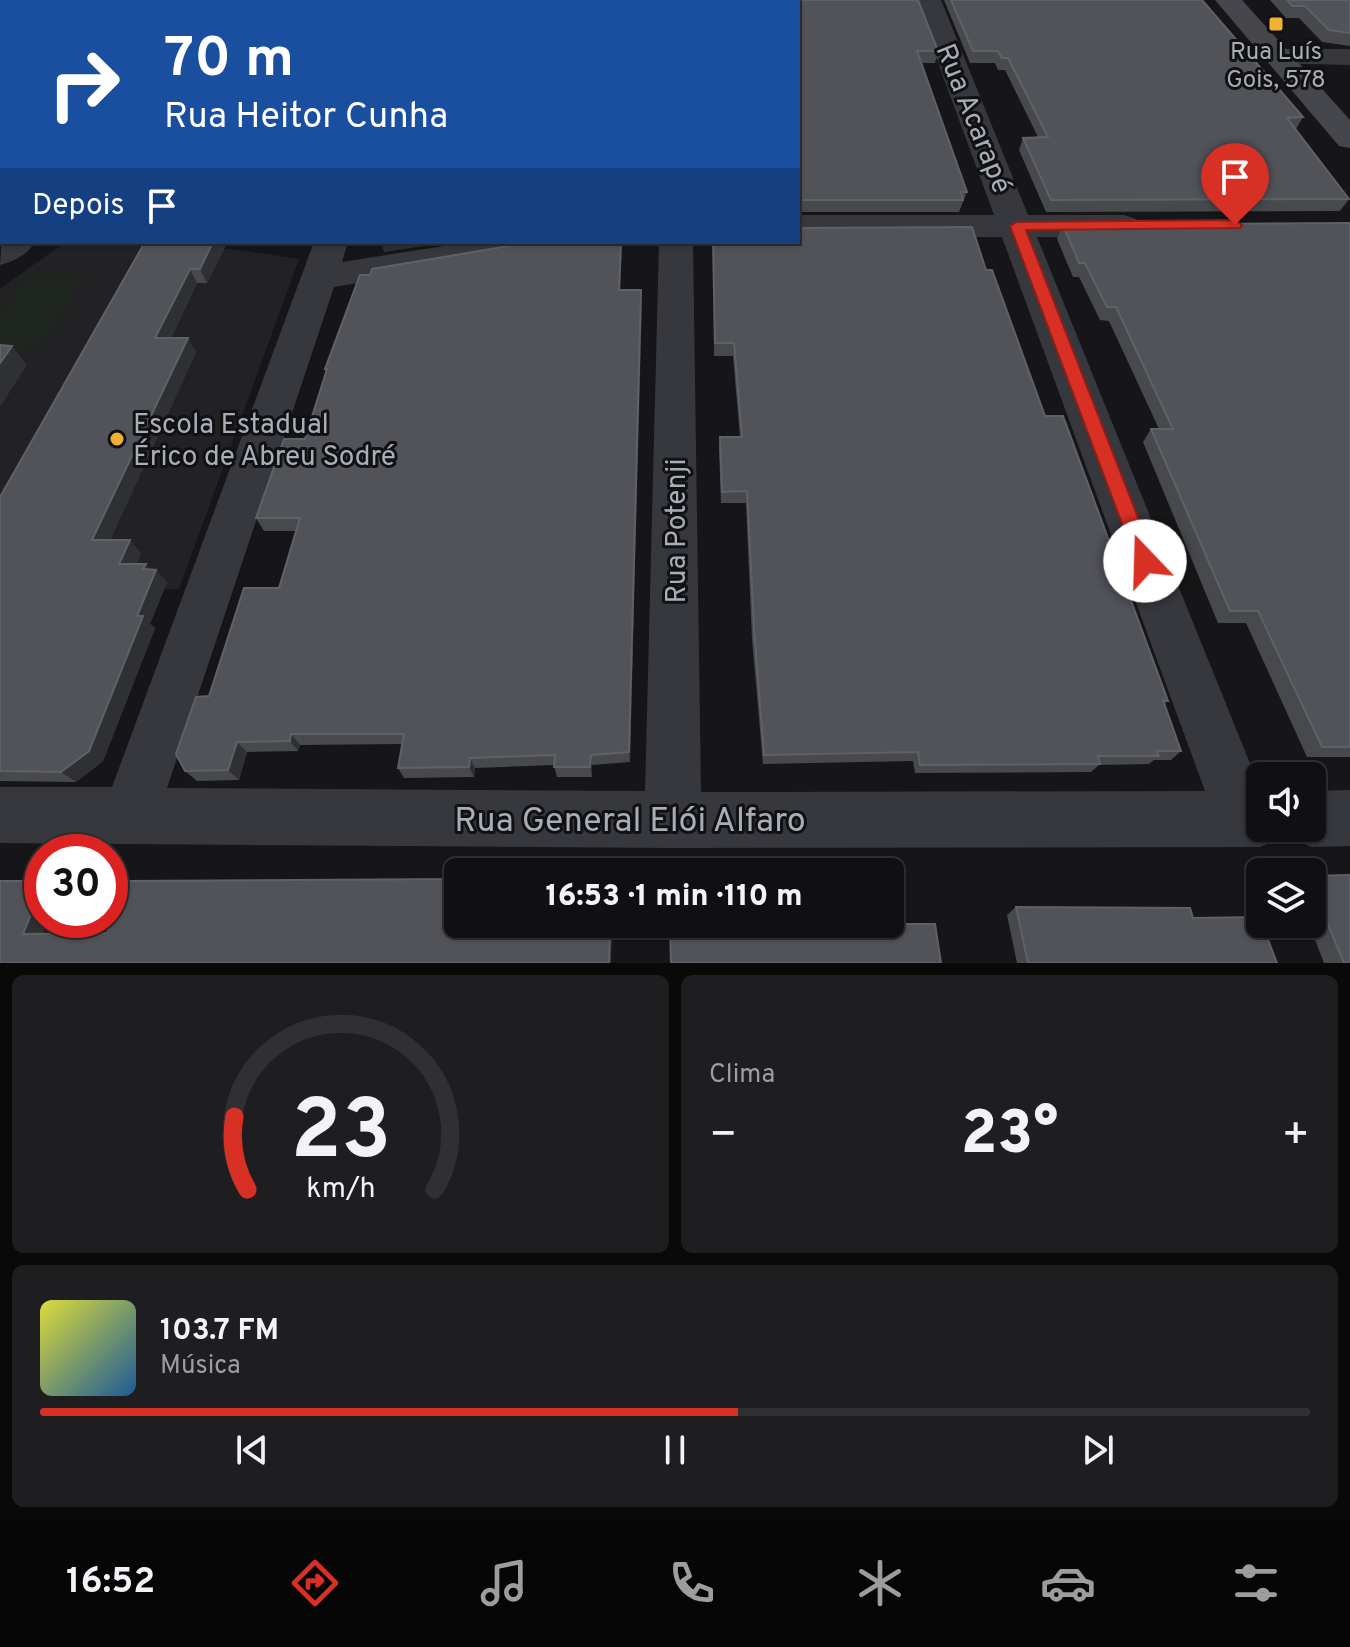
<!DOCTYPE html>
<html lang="pt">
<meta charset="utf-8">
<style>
:root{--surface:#101012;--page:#1e1e20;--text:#f1f3f6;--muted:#9c9d9f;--line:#303032;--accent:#d93025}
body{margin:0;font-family:Overpass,sans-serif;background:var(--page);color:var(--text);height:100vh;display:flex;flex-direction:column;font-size:30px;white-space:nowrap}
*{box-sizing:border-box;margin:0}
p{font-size:26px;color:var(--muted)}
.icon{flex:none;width:44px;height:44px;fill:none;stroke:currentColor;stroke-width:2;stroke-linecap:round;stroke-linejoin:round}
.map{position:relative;height:963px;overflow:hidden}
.details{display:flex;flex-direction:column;gap:12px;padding:12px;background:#09090a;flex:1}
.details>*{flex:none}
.hud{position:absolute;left:0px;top:0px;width:800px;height:244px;box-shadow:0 2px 6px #0004,0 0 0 2px var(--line);background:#1a4fa0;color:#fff;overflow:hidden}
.buttons{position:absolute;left:1246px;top:762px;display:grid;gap:16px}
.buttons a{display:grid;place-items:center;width:80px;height:80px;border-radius:12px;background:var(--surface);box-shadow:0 2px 6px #0004,0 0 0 2px var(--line);font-size:40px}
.speed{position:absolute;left:24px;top:834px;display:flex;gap:16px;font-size:40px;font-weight:700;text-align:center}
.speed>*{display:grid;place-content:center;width:104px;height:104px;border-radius:50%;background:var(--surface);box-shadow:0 2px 6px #0004,0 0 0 2px var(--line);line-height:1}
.speed .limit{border:12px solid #d22;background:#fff;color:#111}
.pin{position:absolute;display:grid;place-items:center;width:68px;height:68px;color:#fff;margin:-82px -34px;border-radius:50% 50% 50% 0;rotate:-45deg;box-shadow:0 0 8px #0007}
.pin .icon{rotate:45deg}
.me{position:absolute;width:88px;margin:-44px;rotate:339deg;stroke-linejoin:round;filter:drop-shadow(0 0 6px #0008)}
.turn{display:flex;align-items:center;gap:28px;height:168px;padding:0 32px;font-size:36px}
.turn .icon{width:104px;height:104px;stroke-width:2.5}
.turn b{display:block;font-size:56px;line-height:68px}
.then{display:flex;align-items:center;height:76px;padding:0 32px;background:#0003;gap:16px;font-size:30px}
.big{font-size:60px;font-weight:800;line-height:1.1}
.details .tile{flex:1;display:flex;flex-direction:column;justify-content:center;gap:12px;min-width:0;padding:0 28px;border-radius:12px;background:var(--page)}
.details .dial{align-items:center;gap:0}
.dial svg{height:208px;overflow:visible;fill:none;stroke:var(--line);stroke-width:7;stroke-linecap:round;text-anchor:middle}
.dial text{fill:var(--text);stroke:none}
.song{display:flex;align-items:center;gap:24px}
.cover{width:96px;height:96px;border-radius:12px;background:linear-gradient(135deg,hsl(60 70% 55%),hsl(210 70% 35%))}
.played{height:8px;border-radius:4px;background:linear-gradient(90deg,var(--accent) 55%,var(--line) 55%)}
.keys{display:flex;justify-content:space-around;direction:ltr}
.heat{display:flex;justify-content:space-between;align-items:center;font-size:44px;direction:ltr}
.details .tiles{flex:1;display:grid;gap:12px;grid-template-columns:1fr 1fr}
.tile:last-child{grid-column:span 2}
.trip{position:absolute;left:444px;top:858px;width:460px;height:80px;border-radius:12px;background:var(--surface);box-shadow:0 2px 6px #0004,0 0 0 2px var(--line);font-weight:800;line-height:80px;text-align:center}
.tabs{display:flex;height:128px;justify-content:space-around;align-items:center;background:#060607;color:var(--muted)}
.tabs .icon{width:56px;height:56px}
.tabs .active{color:var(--accent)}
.tabs b{font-size:36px;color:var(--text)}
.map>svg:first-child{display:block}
.built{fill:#222225}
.green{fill:#1e261f}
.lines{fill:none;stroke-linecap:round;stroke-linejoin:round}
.street{fill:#37383d;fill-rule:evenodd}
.secondary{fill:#45474d;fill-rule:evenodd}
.wall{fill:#47494d}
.shaded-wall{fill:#2f3033}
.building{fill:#525359;stroke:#5f6168;stroke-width:2}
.route{fill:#d93025;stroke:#8d1f18;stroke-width:2}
.poi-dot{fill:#f2b134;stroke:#111113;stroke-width:3}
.labels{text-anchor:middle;stroke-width:6;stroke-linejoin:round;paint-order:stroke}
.far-poi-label{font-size:24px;fill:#a8adb8;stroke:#111113}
.street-label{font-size:28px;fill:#a8adb8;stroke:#111113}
.poi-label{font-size:28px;fill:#a8adb8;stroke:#111113;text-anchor:start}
.near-street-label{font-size:34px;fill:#a8adb8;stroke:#111113}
</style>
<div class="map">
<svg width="1350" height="963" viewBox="0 0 1350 963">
<rect width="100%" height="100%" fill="#161618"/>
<g class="built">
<path d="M276 0H559L556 2Z"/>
<path d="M65 242H129L156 250 232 249 299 259 179 589 0 591V289Z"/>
</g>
<path class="green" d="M29 275 86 276 39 349 0 348V316Z"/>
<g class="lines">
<g class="street">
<path d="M605 0H631L632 2H606Z"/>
<path d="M915 0H941L1028 215H1124L1136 219 1141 226 1136 233 1124 237H1037L1260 788V828H1285L1280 839 1260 847 673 848 0 843V787H112L314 242H348L342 262 469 242H554L549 250 537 253 334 287 167 788 645 791 659 242H693L701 792 1205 791 1002 237H798V215H994Z"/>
<path d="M1279 49H1350V65L1269 63 1265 57 1269 51Z"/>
<path d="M2 237V242H35C27 255 15 261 0 265Z"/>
<path d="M1350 790V846L1312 847 1292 839 1287 828H1312V791Z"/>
</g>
<path class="secondary" d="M1215 0H1242L1350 120V148L1339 146Z"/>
</g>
<g class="wall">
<path d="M660 0H918L938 51 935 63H921L967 192 959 212H798V2H661Z"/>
<path d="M944 0H1202L1303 117 1296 129 1349 199 1340 211 1046 212 1019 150 1023 138 1038 137 1005 70H998L995 63H970Z"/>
<path d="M1270 0H1350V46L1322 42 1299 18H1286Z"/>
<path d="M1350 223V757H1307L1246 623H1218L1143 442 1151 429H1159L1109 321 1100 320 1079 277H1073L1057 239 1063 225Z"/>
<path d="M800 228 986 270 1045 416 1168 701 1164 704 1181 751 1171 760H1154L1149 764 1099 765 1091 772 915 773 913 761 763 764 752 639 746 503H721L719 449 720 437H740L733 356H714L713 242H798Z"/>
<path d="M145 242H285L227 243 207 283H197L171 338 196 352 110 540 141 553 136 564 151 570 167 582 150 624 155 628 103 761 76 782 0 781V497Z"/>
<path d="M370 275 641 290 630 762 592 765V777H557L554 765 475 768 474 777 404 778 398 768 402 744 300 745 298 751 247 752 239 780 197 781 185 771 209 696 279 588 296 531H264L256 518 305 439 326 373 325 369Z"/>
<path d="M1312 876 1350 963H1324L1309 924H1312Z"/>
<path d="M1260 877V924H1266L1263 925 1277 963H1017L1007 915 1016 907 1193 918 1259 917 1248 884Z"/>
</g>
<g class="shaded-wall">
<path d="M2 203V224L0 226V204Z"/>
<path d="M213 242H226L227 243 207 283 200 269Z"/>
<path d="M381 242H450L384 252Z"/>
<path d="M621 242H622L620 304 619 290Z"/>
<path d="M190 269 197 283 164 352 155 338Z"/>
<path d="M641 290 642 304 630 762 629 752Z"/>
<path d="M188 338 196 352 104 553 92 540Z"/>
<path d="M12 346 27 365 0 407V363Z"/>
<path d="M130 540 141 553 131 577 119 564Z"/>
<path d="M146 564 154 574 156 570 167 582 150 624 155 628 103 761 76 782 61 772 137 616 143 569Z"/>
<path d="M291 734 300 745 298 751 290 741Z"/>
<path d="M237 742 247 752 239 780 228 770Z"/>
<path d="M591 755 592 765V777L590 767Z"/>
<path d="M470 758 475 768 474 777 469 767Z"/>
<path d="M42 887V920H49L41 940 23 934Z"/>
<path d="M515 924H519L518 938 514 932Z"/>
<path d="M610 932 612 938 611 963H609Z"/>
</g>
<g class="building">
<path d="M0 0H275L276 2H2V203L0 204Z"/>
<path d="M667 0H918L938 51H917L967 192H961L963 200H800L798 201V2H668Z"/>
<path d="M951 0H1202L1303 117 1287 118 1349 199 1051 200 1023 138 1048 137 1008 58H1002L998 51H973Z"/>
<path d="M1287 0H1350V33L1329 30 1305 6H1292Z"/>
<path d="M1350 223V747H1322L1258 611H1230L1151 429H1173L1116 307H1107L1085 263H1079L1063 225Z"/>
<path d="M798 226 800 228 972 227 986 270H992L1045 416H1063L1168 701 1163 700 1181 751H1157L1159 756H1098L1100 764 920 765 918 752 764 755 754 628 747 491 722 492 720 437H742L734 343H715L713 242H798Z"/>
<path d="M145 242H213L200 269H190L155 338H188L92 540H130L119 564H146L143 569 156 570 137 616H143L89 751 61 772 0 771V497Z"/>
<path d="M533 242H621L619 290H641L629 752 591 755 590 767H554L555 755 470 758 469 767 398 768 404 734H291L290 741 237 742 228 770 185 771 176 754 196 697 209 696 244 588H279L300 518H256L284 439H305L327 369H325L360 275H370L372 269Z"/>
<path d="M0 345 12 346 0 363Z"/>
<path d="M1350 875V963H1344L1319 903 1312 905V876Z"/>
<path d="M458 879V924H515L514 932H610L609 963H0V881H42V887L23 934 107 933 125 881Z"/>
<path d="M1016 907 1190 908 1193 918 1260 917V924H1262L1277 963H1028Z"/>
<path d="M670 924H748L749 930H853V924H935L941 963H671Z"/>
</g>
<path class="route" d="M1235 220 1242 225 1240 228 1026 230 1155 561 1152 567H1139L1136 561 1010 226 1017 222Z"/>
<g class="poi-dot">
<rect x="1268" y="16" width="16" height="16" rx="4"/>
<circle cx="117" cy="439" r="8"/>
</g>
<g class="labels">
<g class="far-poi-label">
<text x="1276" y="59">Rua Luís<tspan x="1276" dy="28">Gois, 578</tspan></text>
</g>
<g class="street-label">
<text transform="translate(975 118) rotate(68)" y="10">Rua Acarapé</text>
<text transform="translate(675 531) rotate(-90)" y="10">Rua Potenji</text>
</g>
<g class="poi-label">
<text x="133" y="433">Escola Estadual<tspan x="133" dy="32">Érico de Abreu Sodré</tspan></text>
</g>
<g class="near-street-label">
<text x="630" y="831">Rua General Elói Alfaro</text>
</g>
</g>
</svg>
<div class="buttons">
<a><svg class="icon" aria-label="sound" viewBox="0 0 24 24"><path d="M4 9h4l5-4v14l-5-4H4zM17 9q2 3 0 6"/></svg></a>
<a><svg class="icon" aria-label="layers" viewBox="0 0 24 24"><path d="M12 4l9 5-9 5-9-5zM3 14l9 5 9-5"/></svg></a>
</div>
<div class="speed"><div class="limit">30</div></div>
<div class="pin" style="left:1235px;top:225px;background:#d93025"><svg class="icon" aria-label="arrive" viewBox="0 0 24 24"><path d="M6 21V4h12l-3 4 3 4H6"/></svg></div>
<svg class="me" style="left:1145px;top:561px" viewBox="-20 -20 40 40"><circle r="19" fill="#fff"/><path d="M0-13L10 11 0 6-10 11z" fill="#d93025"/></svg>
<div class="trip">16:53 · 1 min · 110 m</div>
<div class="hud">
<div class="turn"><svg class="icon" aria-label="right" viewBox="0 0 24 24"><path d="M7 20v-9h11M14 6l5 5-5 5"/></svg><div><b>70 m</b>Rua Heitor Cunha</div></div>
<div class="then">Depois<svg class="icon" aria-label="arrive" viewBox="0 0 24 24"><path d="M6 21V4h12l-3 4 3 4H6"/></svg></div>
</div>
</div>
<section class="details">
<div class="tiles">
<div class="tile dial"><svg viewBox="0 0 100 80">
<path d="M14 69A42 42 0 1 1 86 69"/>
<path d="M14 69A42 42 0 0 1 9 41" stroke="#d93025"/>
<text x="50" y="56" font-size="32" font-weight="700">23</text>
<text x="50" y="72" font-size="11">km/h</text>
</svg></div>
<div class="tile"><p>Clima</p>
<div class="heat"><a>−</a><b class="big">23°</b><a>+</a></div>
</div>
<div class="tile">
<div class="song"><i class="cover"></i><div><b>103.7 FM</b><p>Música</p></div></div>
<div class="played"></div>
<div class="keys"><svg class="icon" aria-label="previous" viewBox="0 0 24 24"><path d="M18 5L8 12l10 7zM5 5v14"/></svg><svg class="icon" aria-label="pause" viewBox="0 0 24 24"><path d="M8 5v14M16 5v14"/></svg><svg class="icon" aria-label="next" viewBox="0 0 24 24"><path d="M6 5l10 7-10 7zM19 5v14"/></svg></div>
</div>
</div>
</section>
<nav class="tabs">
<b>16:52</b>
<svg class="icon active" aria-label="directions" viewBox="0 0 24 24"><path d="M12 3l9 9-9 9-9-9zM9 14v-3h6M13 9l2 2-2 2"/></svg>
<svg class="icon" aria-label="music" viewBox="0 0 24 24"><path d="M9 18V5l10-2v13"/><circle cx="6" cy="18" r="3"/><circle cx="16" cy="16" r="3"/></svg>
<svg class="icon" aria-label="phone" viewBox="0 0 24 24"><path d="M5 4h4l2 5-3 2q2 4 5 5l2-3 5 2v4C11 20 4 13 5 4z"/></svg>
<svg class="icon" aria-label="climate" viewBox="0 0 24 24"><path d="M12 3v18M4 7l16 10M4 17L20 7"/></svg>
<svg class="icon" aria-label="car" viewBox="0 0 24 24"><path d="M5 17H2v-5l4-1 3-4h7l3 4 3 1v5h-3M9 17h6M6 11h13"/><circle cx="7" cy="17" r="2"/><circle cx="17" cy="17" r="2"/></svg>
<svg class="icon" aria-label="filters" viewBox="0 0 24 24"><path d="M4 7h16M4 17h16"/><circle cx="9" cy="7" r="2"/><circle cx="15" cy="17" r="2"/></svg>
</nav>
